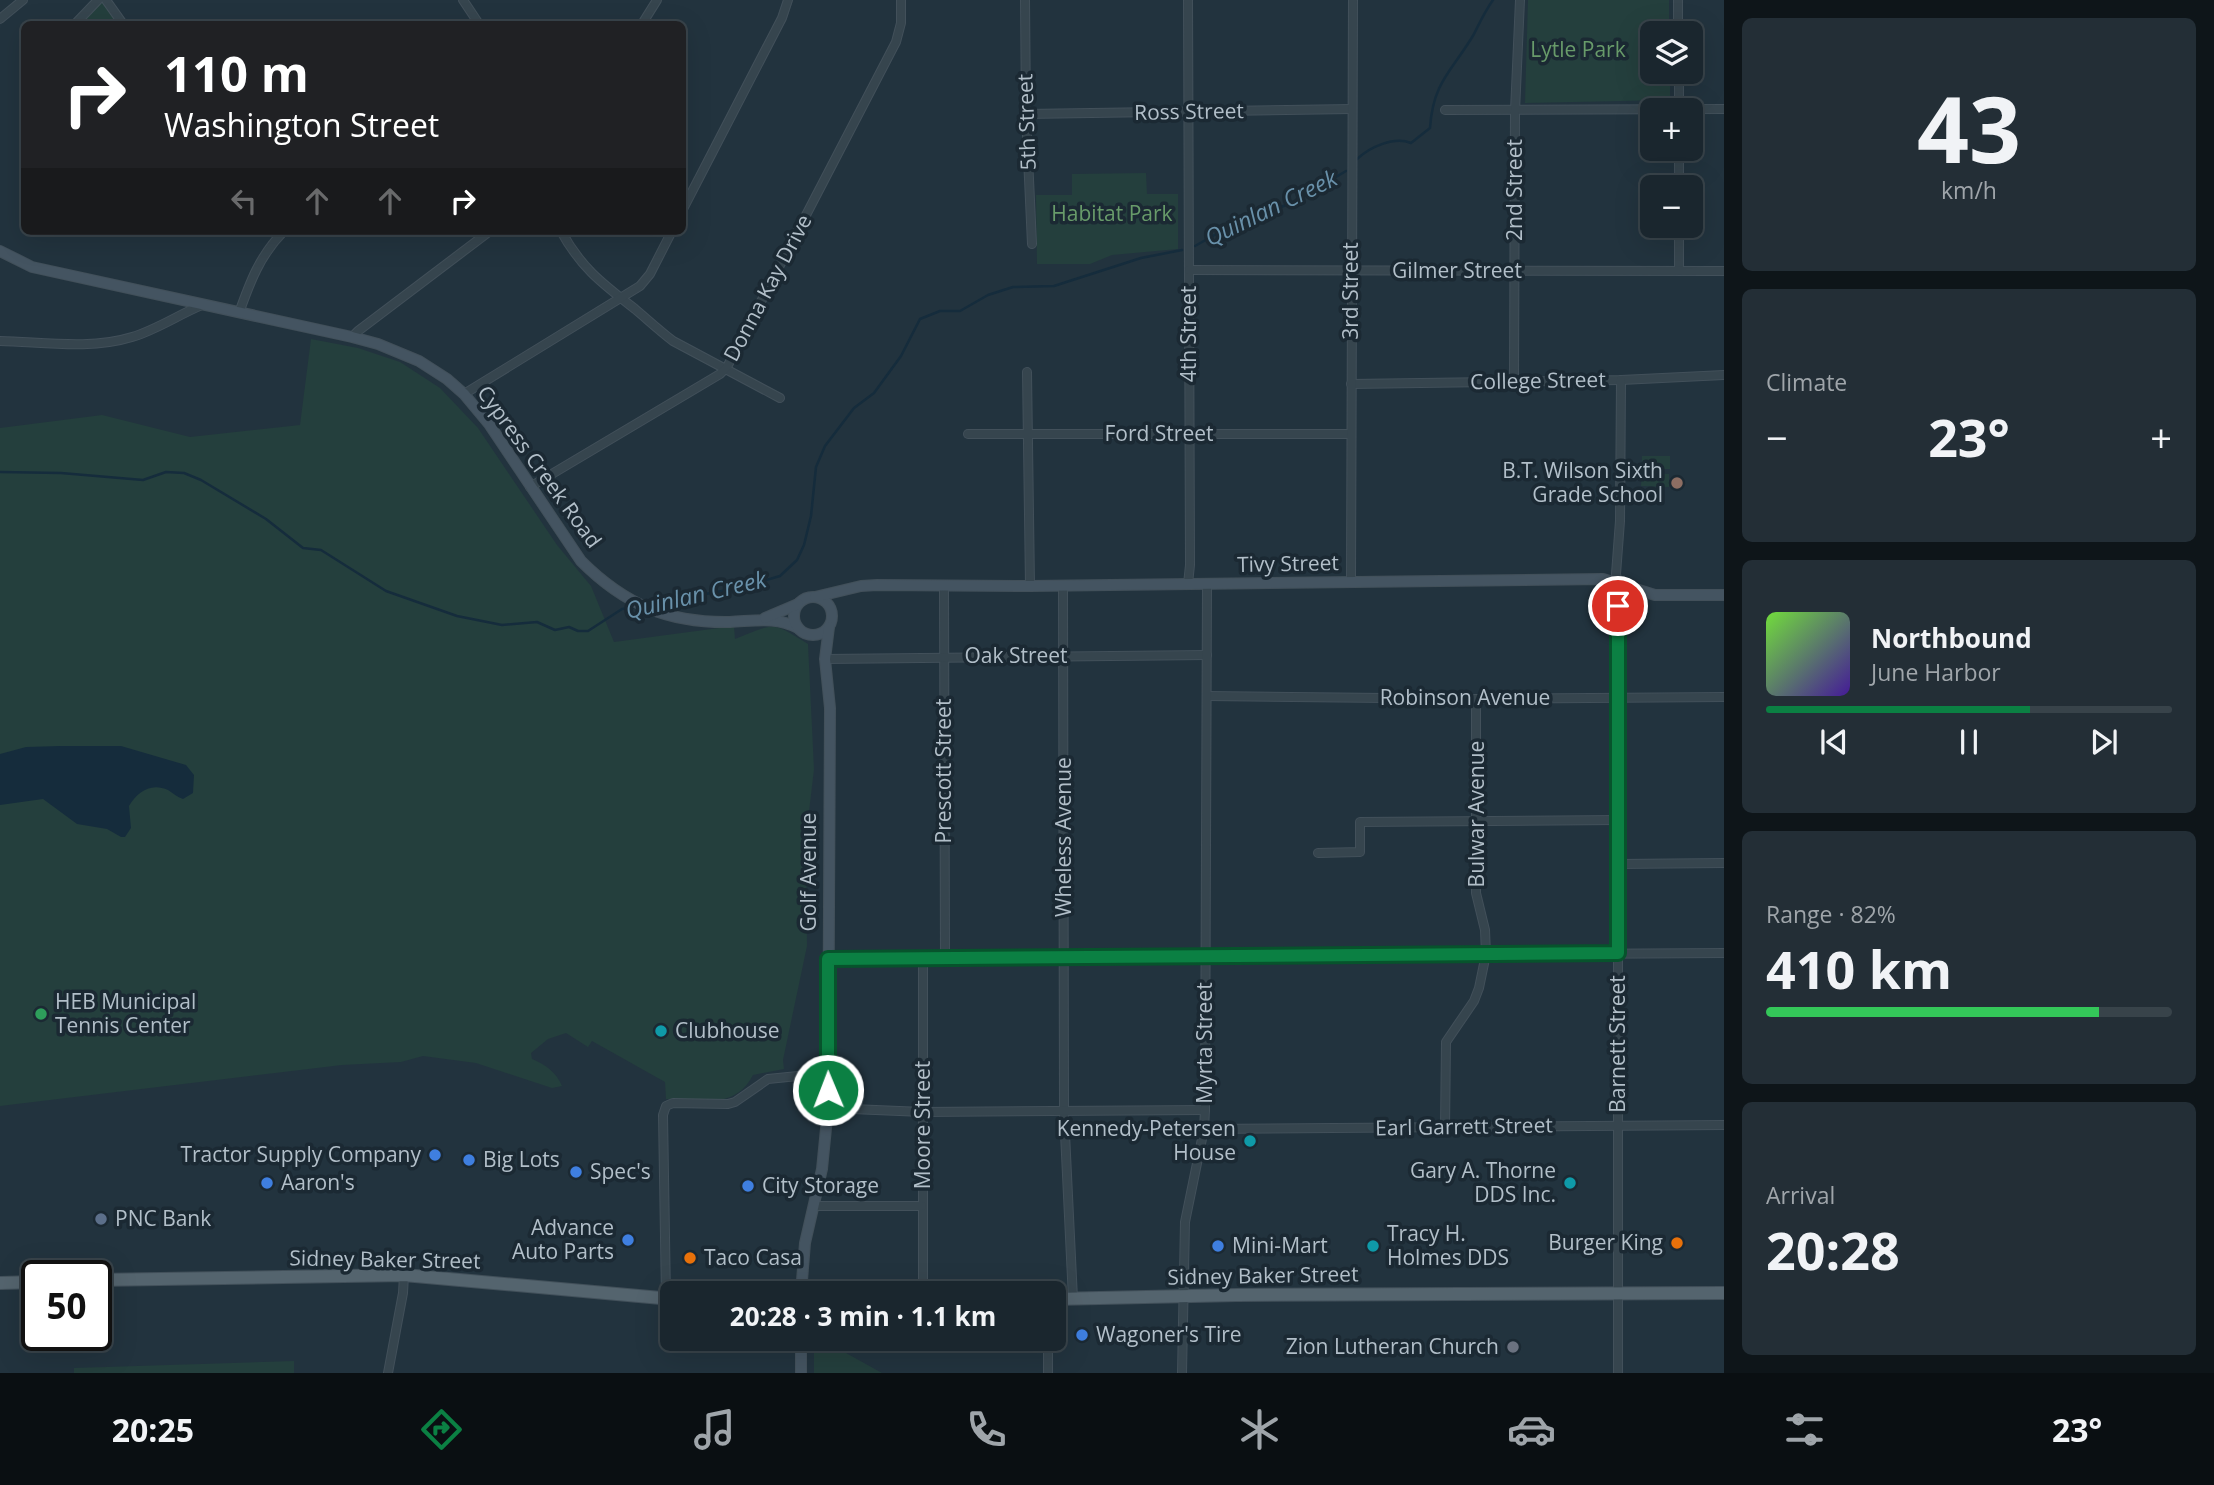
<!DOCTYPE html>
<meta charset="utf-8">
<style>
:root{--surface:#1a262e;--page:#232e36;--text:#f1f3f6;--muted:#9fa5aa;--line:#38434a;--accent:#0b8043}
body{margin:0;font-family:"Open Sans",sans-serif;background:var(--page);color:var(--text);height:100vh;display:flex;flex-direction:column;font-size:26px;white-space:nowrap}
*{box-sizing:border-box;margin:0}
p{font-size:23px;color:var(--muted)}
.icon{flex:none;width:38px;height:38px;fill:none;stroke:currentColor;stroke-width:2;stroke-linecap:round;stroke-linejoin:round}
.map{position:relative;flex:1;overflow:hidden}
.side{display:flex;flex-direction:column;gap:18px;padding:18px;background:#0e1519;width:490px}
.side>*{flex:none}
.banner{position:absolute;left:21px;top:21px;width:665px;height:214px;border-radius:10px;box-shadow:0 7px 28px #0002,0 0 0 2px var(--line);background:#202124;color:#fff;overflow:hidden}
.fabs{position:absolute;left:1640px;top:21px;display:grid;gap:14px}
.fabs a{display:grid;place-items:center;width:63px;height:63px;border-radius:10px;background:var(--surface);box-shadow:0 7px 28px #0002,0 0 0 2px var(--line);font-size:35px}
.speed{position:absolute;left:21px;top:1260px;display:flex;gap:14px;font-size:35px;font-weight:700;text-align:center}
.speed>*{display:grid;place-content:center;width:91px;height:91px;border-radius:50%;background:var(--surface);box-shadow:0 7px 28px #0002,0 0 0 2px var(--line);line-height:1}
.speed .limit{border:4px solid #111;border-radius:10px;background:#fff;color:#111}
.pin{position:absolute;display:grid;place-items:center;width:60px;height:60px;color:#fff;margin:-30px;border:4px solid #fff;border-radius:50%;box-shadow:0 2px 7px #0007}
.me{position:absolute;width:77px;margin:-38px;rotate:359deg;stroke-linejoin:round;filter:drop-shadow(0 0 5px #0008)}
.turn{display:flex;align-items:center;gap:24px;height:147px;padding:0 28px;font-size:32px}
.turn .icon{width:91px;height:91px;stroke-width:2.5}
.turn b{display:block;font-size:49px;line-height:60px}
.lanes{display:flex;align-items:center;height:66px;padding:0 28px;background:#0003;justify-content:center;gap:35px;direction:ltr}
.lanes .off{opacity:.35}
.big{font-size:52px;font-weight:700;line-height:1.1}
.side .card{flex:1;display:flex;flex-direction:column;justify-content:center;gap:10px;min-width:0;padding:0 24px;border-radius:10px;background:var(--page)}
.side .dial{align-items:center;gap:0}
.dial b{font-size:91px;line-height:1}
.song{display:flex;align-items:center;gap:21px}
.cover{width:84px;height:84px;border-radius:10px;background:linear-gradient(135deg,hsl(100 70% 55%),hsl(260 70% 35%))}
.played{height:7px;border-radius:4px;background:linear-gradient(90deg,var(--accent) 65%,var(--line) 65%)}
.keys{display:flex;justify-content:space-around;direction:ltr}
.heat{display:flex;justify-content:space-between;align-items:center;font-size:38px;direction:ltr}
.charge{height:10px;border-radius:5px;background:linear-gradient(90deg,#34c759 82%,var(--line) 0)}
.trip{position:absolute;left:660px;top:1281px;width:406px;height:70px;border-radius:10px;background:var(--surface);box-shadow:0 7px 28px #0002,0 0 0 2px var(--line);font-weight:700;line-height:70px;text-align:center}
.dock{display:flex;height:112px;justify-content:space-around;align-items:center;background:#0a0f12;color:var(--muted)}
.dock .icon{width:49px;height:49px}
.dock .on{color:var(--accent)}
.dock b{font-size:32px;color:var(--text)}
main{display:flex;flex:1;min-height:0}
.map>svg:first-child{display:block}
.green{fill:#243f3d}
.water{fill:#152c3c}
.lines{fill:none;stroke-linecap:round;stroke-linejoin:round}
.stream{stroke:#152c3c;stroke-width:2.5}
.street-casing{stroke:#42505a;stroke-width:10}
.secondary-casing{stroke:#42505a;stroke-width:12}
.primary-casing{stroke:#42505a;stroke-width:14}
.street{stroke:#36454e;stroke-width:8}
.secondary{stroke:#445461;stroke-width:10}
.primary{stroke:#54646e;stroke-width:12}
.route-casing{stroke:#07532c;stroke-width:18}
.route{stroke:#0b8043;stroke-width:12}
.education-dot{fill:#8d6e63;stroke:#1b2933;stroke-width:2.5}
.leisure-dot{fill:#2e9e5b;stroke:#1b2933;stroke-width:2.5}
.culture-dot{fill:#0f9aa8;stroke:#1b2933;stroke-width:2.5}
.shop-dot{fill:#3f7fe0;stroke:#1b2933;stroke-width:2.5}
.service-dot{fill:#5c6f8a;stroke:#1b2933;stroke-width:2.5}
.food-dot{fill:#e8710a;stroke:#1b2933;stroke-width:2.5}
.worship-dot{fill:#6b7280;stroke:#1b2933;stroke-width:2.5}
.labels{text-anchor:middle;stroke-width:7;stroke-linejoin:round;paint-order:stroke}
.park-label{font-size:21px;fill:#689b6a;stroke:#1b2933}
.street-label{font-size:21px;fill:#b2bfc9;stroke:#1b2933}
.poi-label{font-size:21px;fill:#b2bfc9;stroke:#1b2933;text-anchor:start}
.water-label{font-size:23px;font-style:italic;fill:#6991aa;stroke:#1b2933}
</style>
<main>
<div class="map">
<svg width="1724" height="1373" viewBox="0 0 1724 1373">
<rect width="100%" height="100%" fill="#22333e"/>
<g class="green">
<path d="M101 0 120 24H79Z"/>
<path d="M1528 0H1669V33H1652V72H1670V100L1525 103Z"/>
<path d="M1146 173 1147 194H1178V249L1112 255 1090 264H1037L1036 195H1072V174Z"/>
<path d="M311 339 358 348 400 362 440 388 478 428 557 545 591 586 614 642 734 626 735 639C775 623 771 621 808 644L814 769 806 837 807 946 783 1060 784 1069 753 1075C735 1110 700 1100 666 1099L665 1082 592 1041 588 1047 566 1033 548 1039 531 1053 532 1059C546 1065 556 1072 562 1086L552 1088 476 1063 423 1056 401 1062 342 1065 0 1106V428L102 415 190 437 300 425Z"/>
<rect x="1642" y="456" width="28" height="13"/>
<path d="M1642 473 1669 474V487L1641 486Z"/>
<path d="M814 1339H837V1348L882 1373H814Z"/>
<path d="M294 1361V1373H74V1368Z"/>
</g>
<path class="water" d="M60 746H121L186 765 194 775 193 793 183 799C177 797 173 793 168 790 151 782 137 792 129 806L131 828 125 837H121L107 829 77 824 43 799 0 805V754L26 747Z"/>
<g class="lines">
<g class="stream">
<path d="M1357 159C1370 147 1394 136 1411 143L1430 128C1433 81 1453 70 1474 34 1480 22 1485 11 1493 0"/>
<path d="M1195 246 1259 210H1273L1294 202 1346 171"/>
<path d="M0 472 61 473 143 480 166 472 184 473 201 480 266 519 303 548 321 550 386 591 457 616 502 625 537 622 555 630 569 627 578 631H588L622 609 636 607"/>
<path d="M649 604 739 588 780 576 797 560 804 545 811 516 816 467 825 446 854 408 874 393 901 356 920 319 940 311H960L988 295 1013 287 1054 286 1141 258 1182 250"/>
</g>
<defs>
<g id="street">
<path d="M106 0 123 24"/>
<path d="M463 0 479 24"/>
<path d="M1025 0 1026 114 1032 244"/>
<path d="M1188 0 1190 565 1188 584"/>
<path d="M1678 0V33"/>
<path d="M0 19 23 0"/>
<path d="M75 24 98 0"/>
<path d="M642 24 657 0"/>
<path d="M1679 72V110"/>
<path d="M1445 110 1724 109"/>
<path d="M1026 114 1352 109"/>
<path d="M1679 149V187"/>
<path d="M682 211 782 18 788 0"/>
<path d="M1679 226V271"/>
<path d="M561 231C581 268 603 284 635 309 648 320 660 331 673 341L780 398"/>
<path d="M1189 270 1724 271"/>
<path d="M239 313C250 282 260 255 284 231"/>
<path d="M352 337 358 331 490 231"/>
<path d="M0 341C43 342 90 350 132 337 156 330 178 315 202 305"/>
<path d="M1027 372 1030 586"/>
<path d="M1514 381 1515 111 1520 0"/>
<path d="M1351 384 1621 380 1724 375"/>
<path d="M464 394 640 286 650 274 672 231"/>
<path d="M968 434H1351"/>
<path d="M530 487 720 374 727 367 896 42 901 23V0"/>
<path d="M1351 583 1353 0"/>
<path d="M944 585 945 957"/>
<path d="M1063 585 1064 1113 1073 1299"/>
<path d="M825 659 1207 655"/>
<path d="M1207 696 1476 699 1724 697"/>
<path d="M1318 853 1360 852V822L1618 820"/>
<path d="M1618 864 1724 863"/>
<path d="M923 957V1293"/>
<path d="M828 959 1724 953"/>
<path d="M828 1108 923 1112 1205 1110"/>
<path d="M1445 1128 1446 1042 1474 1001 1479 988 1486 954 1485 930 1476 893V699"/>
<path d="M1204 1129 1724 1125"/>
<path d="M815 1206H922"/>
<path d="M666 1298 663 1115 666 1106 673 1103 728 1104 735 1102 768 1079 828 1073"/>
<path d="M388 1373 403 1293 404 1275"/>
<path d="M1048 1373V1339"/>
<path d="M1182 1373 1185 1222 1204 1129 1205 1110 1207 584"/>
<path d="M1618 1373V583L1616 574 1620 521 1621 380"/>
</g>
<g id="secondary">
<path d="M0 251 32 267 352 337 378 344 419 361 447 379 464 394 489 424 581 561C625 605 668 623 730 622 754 621 776 616 798 628"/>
<circle cx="813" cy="616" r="19"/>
<path d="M815 597 861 586 877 585 1030 586 1603 579 1655 595H1724"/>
<path d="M765 618 798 604"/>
<path d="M801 1293 805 1243 822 1169 828 1108 830 708 825 659 829 627"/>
<path d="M801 1373V1339"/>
</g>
<g id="primary">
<path d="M96 1280 404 1275 672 1299"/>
<path d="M0 1283 37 1282"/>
<path d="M1054 1299 1237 1295 1724 1293"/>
</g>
</defs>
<use href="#street" class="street-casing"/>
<use href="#secondary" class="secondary-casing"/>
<use href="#primary" class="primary-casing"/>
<use href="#street" class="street"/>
<use href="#secondary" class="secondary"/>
<use href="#primary" class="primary"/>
</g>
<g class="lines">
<defs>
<path id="route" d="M828 1090V959L1618 953V606"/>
</defs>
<use href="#route" class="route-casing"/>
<use href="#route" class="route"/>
</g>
<circle class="education-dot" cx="1677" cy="483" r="7"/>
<circle class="leisure-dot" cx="41" cy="1014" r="7"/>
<g class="culture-dot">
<circle cx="661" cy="1031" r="7"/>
<circle cx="1250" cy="1141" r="7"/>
<circle cx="1570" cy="1183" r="7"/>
<circle cx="1373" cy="1246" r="7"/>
</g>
<g class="shop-dot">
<circle cx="435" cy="1155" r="7"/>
<circle cx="469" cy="1160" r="7"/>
<circle cx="576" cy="1172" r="7"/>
<circle cx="267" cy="1183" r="7"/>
<circle cx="748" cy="1186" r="7"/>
<circle cx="628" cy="1240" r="7"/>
<circle cx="1218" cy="1246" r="7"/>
<circle cx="1082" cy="1335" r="7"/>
</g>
<circle class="service-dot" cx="101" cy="1219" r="7"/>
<g class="food-dot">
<circle cx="1677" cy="1243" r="7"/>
<circle cx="690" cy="1258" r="7"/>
</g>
<circle class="worship-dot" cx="1513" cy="1347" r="7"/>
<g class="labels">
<g class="park-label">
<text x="1578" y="57">Lytle Park</text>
<text x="1112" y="221">Habitat Park</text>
</g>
<g class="street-label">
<text transform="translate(1189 112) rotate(-1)" y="7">Ross Street</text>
<text transform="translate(1027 122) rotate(-92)" y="7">5th Street</text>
<text transform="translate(1515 190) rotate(-90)" y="7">2nd Street</text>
<text x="1457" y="278">Gilmer Street</text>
<text transform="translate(768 288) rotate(-62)" y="7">Donna Kay Drive</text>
<text transform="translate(1351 291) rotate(-90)" y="7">3rd Street</text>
<text transform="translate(1189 334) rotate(-90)" y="7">4th Street</text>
<text transform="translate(1538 381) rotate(-1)" y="7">College Street</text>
<text x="1159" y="441">Ford Street</text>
<text transform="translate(539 467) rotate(54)" y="7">Cypress Creek Road</text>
<text transform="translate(1288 564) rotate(-1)" y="7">Tivy Street</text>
<text x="1016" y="663">Oak Street</text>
<text x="1465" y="705">Robinson Avenue</text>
<text transform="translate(944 771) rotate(-90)" y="7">Prescott Street</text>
<text transform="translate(1477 814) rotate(-90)" y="7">Bulwar Avenue</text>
<text transform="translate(1064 837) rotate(-90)" y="7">Wheless Avenue</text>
<text transform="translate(809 872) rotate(-90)" y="7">Golf Avenue</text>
<text transform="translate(1205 1043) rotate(-90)" y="7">Myrta Street</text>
<text transform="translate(1618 1044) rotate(-90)" y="7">Barnett Street</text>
<text transform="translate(923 1125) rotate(-90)" y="7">Moore Street</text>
<text transform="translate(1464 1127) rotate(-1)" y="7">Earl Garrett Street</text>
<text transform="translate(385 1260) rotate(1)" y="7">Sidney Baker Street</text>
<text transform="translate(1263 1276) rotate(-1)" y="7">Sidney Baker Street</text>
</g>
<g class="poi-label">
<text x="1663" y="478" text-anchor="end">B.T. Wilson Sixth<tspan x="1663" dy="24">Grade School</tspan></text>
<text x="55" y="1009">HEB Municipal<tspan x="55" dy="24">Tennis Center</tspan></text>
<text x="675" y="1038">Clubhouse</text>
<text x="1236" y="1136" text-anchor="end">Kennedy-Petersen<tspan x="1236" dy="24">House</tspan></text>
<text x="421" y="1162" text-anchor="end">Tractor Supply Company</text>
<text x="483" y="1167">Big Lots</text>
<text x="1556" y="1178" text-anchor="end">Gary A. Thorne<tspan x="1556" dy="24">DDS Inc.</tspan></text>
<text x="590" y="1179">Spec's</text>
<text x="281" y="1190">Aaron's</text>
<text x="762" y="1193">City Storage</text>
<text x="115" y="1226">PNC Bank</text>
<text x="614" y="1235" text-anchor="end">Advance<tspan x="614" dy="24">Auto Parts</tspan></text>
<text x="1387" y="1241">Tracy H.<tspan x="1387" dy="24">Holmes DDS</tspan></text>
<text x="1663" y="1250" text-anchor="end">Burger King</text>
<text x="1232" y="1253">Mini-Mart</text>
<text x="704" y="1265">Taco Casa</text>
<text x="1096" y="1342">Wagoner's Tire</text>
<text x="1499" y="1354" text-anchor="end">Zion Lutheran Church</text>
</g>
<g class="water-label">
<text transform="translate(1271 208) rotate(-26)" y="8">Quinlan Creek</text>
<text transform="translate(696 595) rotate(-13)" y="8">Quinlan Creek</text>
</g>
</g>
</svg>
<div class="fabs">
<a><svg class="icon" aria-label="layers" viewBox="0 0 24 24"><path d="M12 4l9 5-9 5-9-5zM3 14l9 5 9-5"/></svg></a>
<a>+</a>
<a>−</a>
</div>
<div class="speed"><div class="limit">50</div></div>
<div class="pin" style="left:1618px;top:606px;background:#d93025"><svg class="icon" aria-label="arrive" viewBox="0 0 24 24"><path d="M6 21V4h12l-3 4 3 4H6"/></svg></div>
<svg class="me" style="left:828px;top:1090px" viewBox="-20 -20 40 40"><circle r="17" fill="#0b8043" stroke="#fff" stroke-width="3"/><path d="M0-11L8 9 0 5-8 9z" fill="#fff"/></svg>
<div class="trip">20:28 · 3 min · 1.1 km</div>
<div class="banner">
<div class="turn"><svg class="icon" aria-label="right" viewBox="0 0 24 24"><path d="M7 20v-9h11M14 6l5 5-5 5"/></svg><div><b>110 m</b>Washington Street</div></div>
<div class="lanes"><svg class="icon off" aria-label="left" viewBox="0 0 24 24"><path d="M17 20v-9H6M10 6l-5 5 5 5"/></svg><svg class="icon off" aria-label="ahead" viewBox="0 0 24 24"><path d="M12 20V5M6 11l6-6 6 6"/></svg><svg class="icon off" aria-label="ahead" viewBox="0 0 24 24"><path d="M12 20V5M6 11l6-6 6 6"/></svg><svg class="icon" aria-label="right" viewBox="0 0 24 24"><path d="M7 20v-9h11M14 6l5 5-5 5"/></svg></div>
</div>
</div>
<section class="side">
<div class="card dial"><b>43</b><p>km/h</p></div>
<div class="card"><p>Climate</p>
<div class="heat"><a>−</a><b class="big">23°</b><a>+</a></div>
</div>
<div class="card">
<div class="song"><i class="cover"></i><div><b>Northbound</b><p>June Harbor</p></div></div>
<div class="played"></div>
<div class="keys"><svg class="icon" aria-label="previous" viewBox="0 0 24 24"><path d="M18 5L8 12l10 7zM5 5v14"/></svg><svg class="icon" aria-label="pause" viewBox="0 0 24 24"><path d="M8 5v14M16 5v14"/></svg><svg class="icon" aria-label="next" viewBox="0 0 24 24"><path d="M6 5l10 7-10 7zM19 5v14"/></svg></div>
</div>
<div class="card"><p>Range · 82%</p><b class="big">410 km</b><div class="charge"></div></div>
<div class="card"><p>Arrival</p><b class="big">20:28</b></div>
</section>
</main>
<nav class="dock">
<b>20:25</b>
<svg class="icon on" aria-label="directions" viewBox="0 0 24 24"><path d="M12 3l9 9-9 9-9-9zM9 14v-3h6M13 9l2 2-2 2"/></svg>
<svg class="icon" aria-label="music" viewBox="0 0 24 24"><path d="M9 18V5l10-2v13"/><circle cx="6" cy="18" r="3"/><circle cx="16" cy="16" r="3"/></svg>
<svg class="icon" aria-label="phone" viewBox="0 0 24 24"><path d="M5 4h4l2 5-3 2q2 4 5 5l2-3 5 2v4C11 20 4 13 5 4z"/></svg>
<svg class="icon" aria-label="climate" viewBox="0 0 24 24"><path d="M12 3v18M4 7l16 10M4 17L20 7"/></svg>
<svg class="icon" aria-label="car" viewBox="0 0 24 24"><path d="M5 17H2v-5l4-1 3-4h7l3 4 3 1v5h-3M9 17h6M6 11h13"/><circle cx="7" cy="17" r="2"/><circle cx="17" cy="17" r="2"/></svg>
<svg class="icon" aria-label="filters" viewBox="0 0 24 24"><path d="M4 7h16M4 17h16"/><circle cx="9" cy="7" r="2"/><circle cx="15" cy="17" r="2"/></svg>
<b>23°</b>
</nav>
